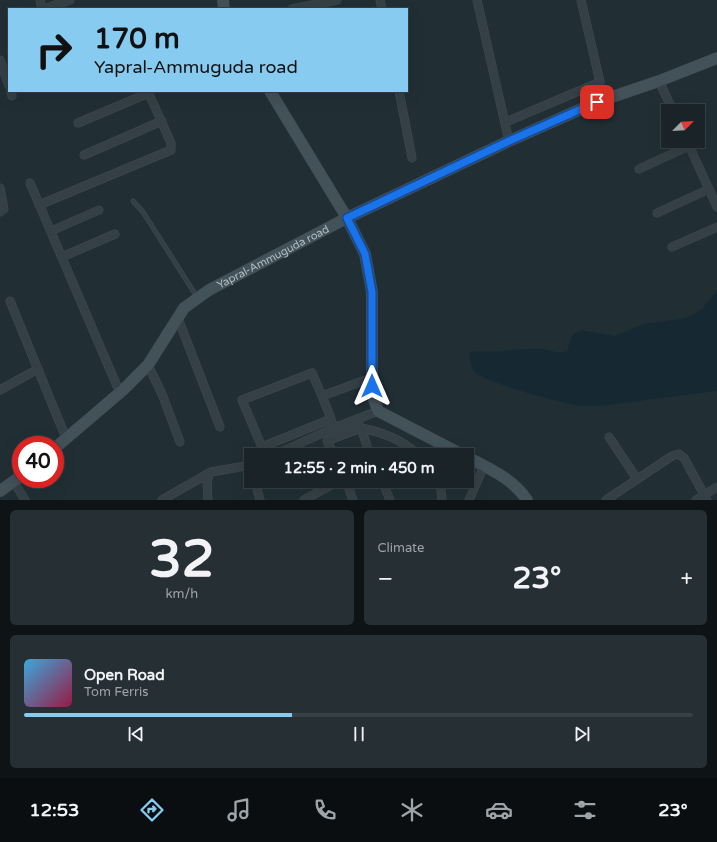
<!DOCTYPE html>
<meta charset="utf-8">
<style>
:root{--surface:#192328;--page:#262f34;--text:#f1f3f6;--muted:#9fa4a8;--line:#374045;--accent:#87cbf0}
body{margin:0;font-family:"Varela Round",sans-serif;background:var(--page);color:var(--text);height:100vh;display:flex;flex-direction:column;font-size:15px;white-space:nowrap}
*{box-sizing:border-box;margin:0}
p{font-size:13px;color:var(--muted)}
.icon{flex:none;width:22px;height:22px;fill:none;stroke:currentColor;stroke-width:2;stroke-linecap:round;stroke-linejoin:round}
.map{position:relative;height:500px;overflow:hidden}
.drawer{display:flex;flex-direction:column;gap:10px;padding:10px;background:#0e1316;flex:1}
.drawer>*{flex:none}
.hud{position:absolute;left:8px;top:8px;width:400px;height:84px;border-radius:0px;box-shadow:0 4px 16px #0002,0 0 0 1px var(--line);background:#87cbf0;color:#111;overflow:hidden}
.needle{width:26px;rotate:66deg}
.buttons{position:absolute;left:661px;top:104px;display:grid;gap:8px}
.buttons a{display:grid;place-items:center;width:44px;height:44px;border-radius:0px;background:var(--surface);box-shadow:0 4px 16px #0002,0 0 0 1px var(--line);font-size:20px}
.speed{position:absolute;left:12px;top:436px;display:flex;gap:8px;font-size:20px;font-weight:700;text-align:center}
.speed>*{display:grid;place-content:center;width:52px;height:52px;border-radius:50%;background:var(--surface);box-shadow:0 4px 16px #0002,0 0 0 1px var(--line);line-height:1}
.speed .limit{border:6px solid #d22;background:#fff;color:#111}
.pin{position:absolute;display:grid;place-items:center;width:34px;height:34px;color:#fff;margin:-17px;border-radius:8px;box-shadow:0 2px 6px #0006}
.me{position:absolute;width:44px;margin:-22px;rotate:0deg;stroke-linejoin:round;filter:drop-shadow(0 0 3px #0008)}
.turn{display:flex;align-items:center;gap:14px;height:84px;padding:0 20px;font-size:18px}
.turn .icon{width:52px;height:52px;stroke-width:2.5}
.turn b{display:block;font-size:28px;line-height:34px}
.big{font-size:30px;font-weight:700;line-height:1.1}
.drawer .widget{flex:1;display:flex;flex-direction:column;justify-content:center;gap:6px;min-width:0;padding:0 14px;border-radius:6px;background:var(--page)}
.drawer .dial{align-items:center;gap:0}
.dial b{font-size:52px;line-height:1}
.song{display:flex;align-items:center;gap:12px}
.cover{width:48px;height:48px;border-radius:6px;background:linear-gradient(135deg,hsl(200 70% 55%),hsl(340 70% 35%))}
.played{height:4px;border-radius:2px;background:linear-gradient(90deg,var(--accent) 40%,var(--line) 40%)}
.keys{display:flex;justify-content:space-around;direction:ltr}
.heat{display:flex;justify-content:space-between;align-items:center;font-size:22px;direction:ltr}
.drawer .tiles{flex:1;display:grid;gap:10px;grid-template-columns:1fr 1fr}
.widget:last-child{grid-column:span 2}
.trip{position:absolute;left:244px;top:448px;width:230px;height:40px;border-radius:0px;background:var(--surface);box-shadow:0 4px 16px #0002,0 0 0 1px var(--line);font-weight:700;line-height:40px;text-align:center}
.tabs{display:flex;height:64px;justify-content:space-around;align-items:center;background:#0a0e10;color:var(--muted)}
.tabs .icon{width:28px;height:28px}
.tabs .on{color:var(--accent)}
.tabs b{font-size:18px;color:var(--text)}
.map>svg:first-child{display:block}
.water{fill:#162932}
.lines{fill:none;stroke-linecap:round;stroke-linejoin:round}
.lane-casing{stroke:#414c53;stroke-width:5}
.street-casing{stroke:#414c53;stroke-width:9}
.secondary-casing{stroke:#414c53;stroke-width:12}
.lane{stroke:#354046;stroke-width:4}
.street{stroke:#354046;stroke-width:8}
.secondary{stroke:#435159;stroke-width:11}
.route-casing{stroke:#114b97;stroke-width:10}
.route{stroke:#1a73e8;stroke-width:7}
.labels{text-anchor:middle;stroke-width:4;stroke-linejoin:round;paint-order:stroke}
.street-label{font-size:11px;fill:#afbcc3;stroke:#1a252b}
</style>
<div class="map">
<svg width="717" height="500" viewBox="0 0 717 500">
<rect width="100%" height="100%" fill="#212f35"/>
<path class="water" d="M717 291V391L600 406C593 406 587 406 581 406 563 404 487 383 475 372 470 367 470 360 469 354L473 351C496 353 518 348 541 349 551 349 559 356 568 350 569 340 571 333 582 330L615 336 643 324 687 318 702 309 708 301Z"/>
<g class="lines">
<defs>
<path id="lane" d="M133 201 143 212 197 297"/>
<g id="street">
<path d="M40 0 42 9"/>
<path d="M380 0 382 9"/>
<path d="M477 0 509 141"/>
<path d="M44 9 70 0"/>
<path d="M292 9 337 0"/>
<path d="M0 60 9 86"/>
<path d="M659 81 673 111"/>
<path d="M11 91 12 96"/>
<path d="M399 91 412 158"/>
<path d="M506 122 600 82 581 0"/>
<path d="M687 141 717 207"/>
<path d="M84 155 162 121"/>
<path d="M639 169 689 146"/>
<path d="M30 183 120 393"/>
<path d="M0 188 4 209 0 212"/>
<path d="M39 205 171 150V143L149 94 144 95 78 123"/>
<path d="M657 213 709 189"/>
<path d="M51 231 99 210"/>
<path d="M672 247 717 227"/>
<path d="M62 257 115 234"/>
<path d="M10 301 66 438"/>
<path d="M177 316 220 427"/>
<path d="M148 365 162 394 180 442"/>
<path d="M0 390 38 369"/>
<path d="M322 396 371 378"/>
<path d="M331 419 262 447 242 400 312 373C320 391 328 409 334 428"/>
<path d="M360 426 361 428C385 433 400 439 419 455"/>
<path d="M609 437 637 479"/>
<path d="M274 455 334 428 378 411"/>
<path d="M334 455 327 441 361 428 370 455"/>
<path d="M255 481 260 500"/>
<path d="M346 481 353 500"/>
<path d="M382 481 390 500"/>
<path d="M440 481 442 500"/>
<path d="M14 482 25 500"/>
<path d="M162 500 211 472 251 465"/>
<path d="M208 500 207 483 209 474"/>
<path d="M304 500 333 484"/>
<path d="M469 500 484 466"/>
<path d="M606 500 672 456 679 454 684 458 707 500"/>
<path d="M696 500 717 487"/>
</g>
<g id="secondary">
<path d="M223 0 224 9"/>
<path d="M270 91 347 218 365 254 372 292V394L378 411 463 455"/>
<path id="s1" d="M55 448 123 390 148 365 184 308 209 290 347 218 509 141 597 102 659 81 717 58"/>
<path d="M467 457C490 469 512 478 527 500"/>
<path d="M0 491 21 476"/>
</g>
</defs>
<use href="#lane" class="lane-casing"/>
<use href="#street" class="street-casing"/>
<use href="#secondary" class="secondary-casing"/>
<use href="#lane" class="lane"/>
<use href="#street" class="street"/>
<use href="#secondary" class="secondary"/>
</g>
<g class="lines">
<defs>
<path id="route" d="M372 386V292L365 254 347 218 509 141 597 102"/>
</defs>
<use href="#route" class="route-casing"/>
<use href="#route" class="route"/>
</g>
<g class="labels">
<g class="street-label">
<text dy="4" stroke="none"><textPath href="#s1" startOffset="295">Yapral-Ammuguda road</textPath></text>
</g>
</g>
</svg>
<div class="buttons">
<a><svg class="needle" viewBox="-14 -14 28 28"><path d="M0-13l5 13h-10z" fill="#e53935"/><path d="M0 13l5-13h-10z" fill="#9fa4a8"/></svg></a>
</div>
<div class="speed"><div class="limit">40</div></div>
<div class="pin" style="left:597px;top:102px;background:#d93025"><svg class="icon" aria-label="arrive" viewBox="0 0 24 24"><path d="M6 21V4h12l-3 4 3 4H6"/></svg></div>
<svg class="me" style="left:372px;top:386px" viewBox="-20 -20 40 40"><path d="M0-17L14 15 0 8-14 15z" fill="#1a73e8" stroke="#fff" stroke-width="4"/></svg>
<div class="trip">12:55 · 2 min · 450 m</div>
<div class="hud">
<div class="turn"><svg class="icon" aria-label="right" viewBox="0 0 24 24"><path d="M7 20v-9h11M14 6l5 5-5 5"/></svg><div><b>170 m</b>Yapral-Ammuguda road</div></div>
</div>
</div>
<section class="drawer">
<div class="tiles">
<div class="widget dial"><b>32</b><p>km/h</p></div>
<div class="widget"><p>Climate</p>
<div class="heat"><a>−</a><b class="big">23°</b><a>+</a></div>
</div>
<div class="widget">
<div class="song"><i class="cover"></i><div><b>Open Road</b><p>Tom Ferris</p></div></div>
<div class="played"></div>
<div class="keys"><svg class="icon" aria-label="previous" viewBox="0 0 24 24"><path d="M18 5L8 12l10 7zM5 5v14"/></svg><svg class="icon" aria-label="pause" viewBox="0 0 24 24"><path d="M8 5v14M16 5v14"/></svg><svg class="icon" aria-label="next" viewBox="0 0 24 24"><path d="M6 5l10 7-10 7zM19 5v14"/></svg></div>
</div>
</div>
</section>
<nav class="tabs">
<b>12:53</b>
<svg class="icon on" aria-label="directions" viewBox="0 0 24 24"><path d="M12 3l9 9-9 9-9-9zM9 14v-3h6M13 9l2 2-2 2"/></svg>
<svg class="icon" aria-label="music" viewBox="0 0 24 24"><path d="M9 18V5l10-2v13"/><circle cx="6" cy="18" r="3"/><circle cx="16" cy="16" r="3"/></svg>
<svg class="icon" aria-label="phone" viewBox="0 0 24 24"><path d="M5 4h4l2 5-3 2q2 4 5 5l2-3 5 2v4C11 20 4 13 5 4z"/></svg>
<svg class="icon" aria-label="climate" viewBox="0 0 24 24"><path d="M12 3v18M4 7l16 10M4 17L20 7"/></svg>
<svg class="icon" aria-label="car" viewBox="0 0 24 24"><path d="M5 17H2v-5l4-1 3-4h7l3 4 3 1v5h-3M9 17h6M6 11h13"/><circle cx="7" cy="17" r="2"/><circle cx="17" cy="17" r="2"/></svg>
<svg class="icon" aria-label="filters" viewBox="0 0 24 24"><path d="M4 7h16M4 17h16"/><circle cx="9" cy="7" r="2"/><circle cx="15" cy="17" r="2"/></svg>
<b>23°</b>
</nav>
